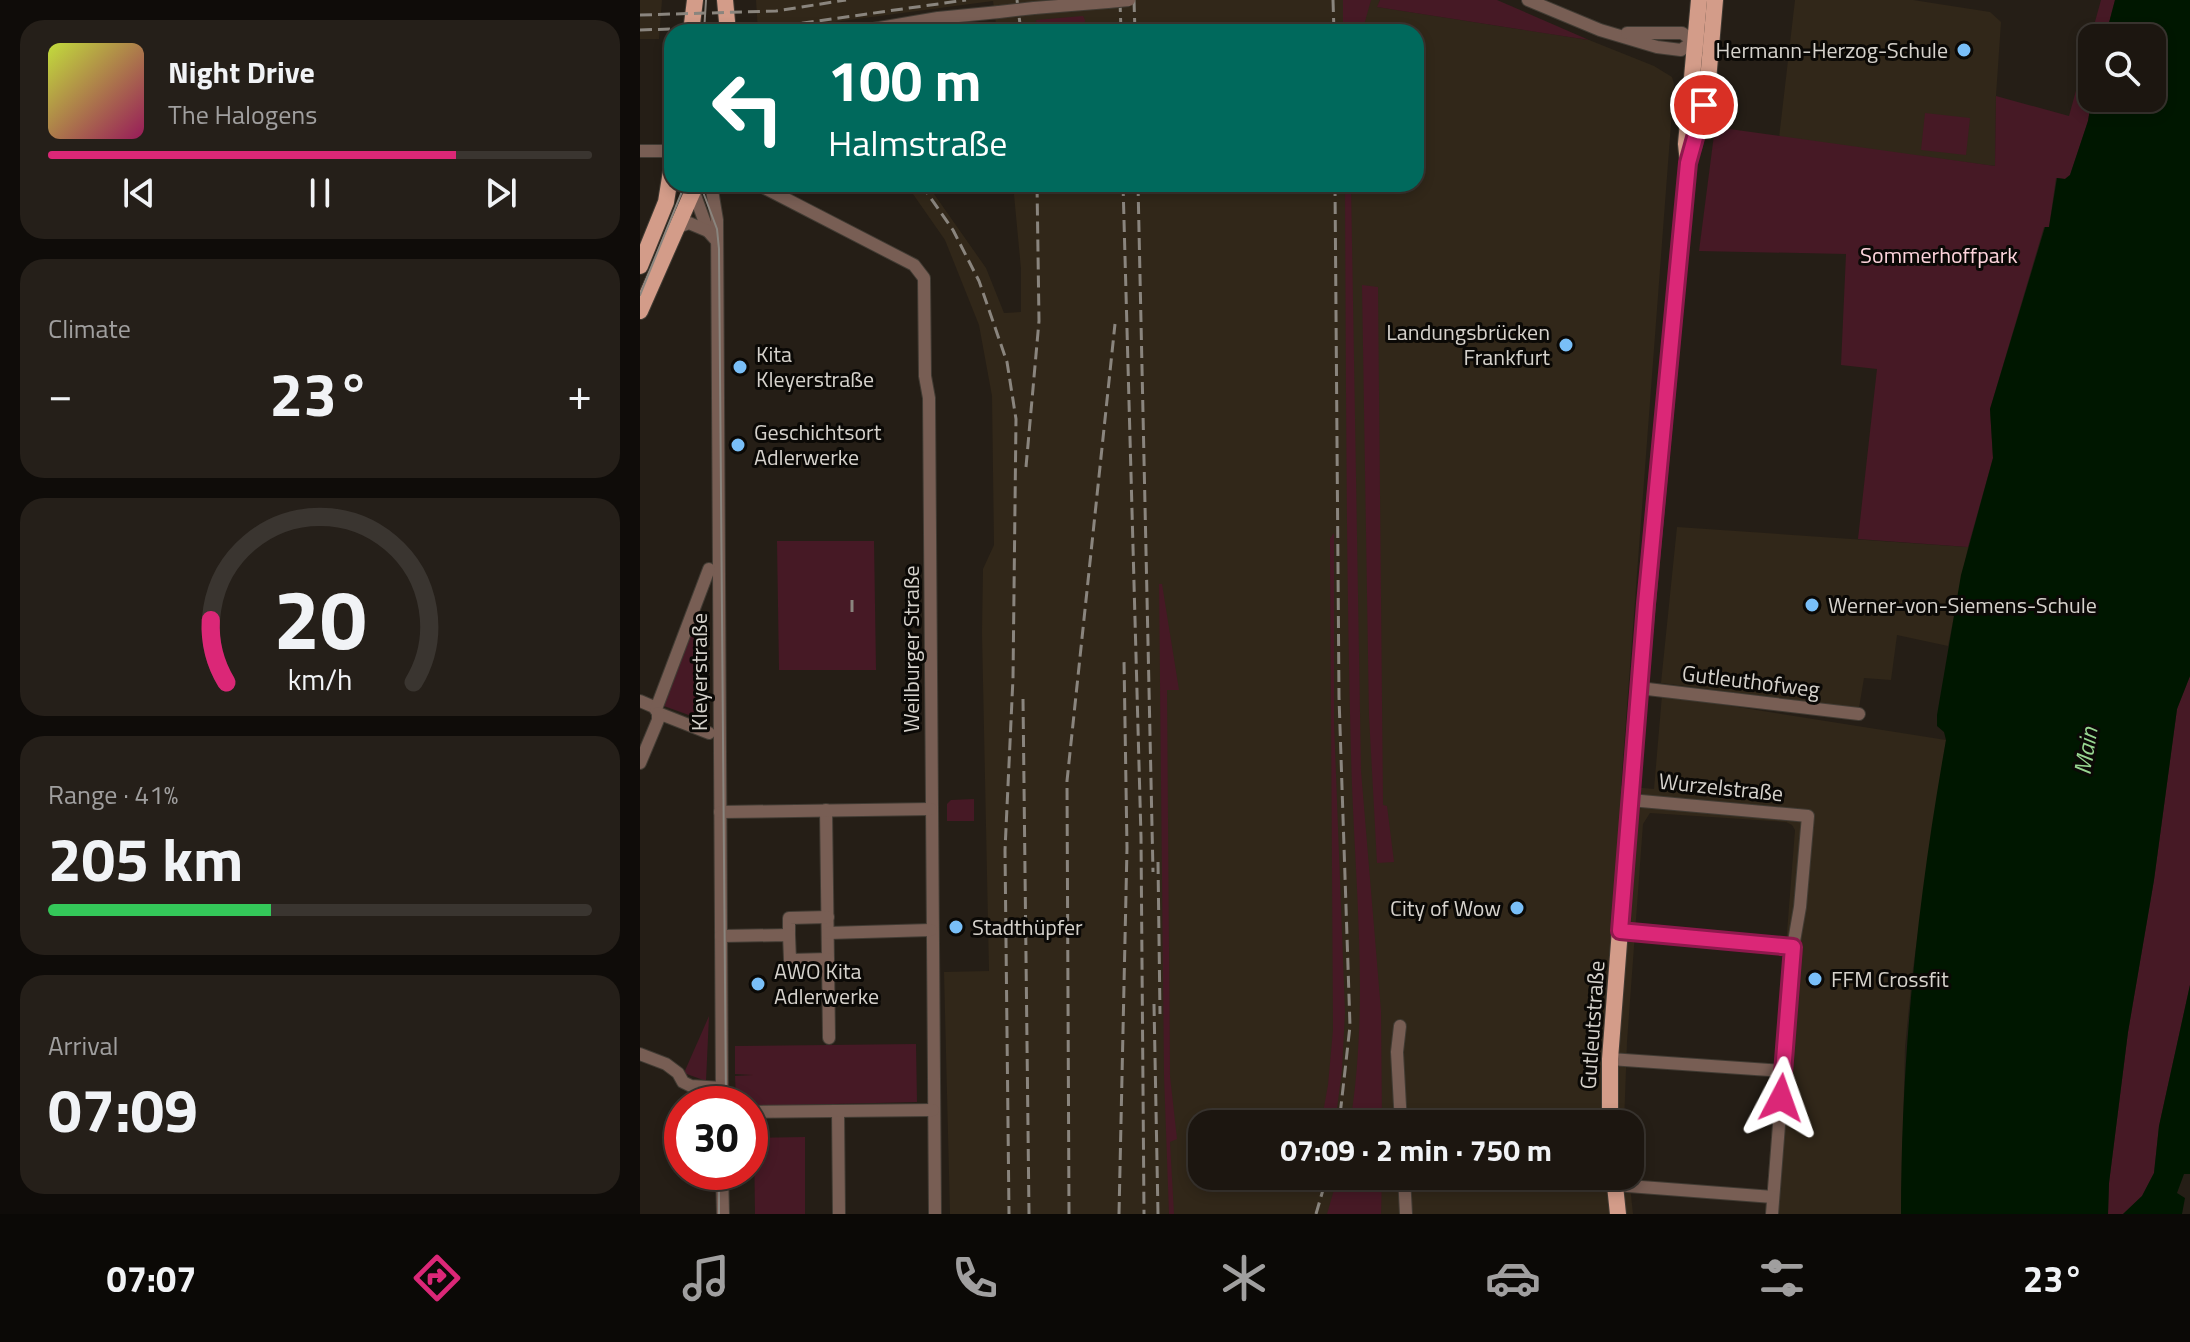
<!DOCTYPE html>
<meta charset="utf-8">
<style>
:root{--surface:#1c1610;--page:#251f19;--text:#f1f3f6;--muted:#a09f9f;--line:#3a3530;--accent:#db2777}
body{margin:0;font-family:"Titillium Web",sans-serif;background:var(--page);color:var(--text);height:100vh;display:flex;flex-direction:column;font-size:30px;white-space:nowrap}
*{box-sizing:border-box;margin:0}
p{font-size:26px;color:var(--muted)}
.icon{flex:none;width:44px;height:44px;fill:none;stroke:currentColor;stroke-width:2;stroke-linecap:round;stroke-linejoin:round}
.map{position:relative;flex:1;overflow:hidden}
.panel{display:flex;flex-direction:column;gap:20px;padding:20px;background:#0f0c09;width:640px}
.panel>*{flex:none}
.hud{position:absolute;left:24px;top:24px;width:760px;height:168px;border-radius:24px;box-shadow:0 4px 12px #0003,0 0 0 2px var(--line);background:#00695c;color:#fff;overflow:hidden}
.buttons{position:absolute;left:1438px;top:24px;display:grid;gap:16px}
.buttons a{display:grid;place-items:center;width:88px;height:88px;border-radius:16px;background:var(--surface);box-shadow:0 4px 12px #0003,0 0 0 2px var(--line);font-size:40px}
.speed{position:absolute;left:24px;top:1086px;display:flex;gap:16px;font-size:40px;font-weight:700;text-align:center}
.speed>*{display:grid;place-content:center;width:104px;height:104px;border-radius:50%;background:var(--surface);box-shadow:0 4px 12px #0003,0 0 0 2px var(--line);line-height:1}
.speed .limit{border:12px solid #d22;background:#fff;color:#111}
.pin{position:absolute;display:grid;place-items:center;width:68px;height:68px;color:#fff;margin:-34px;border:4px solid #fff;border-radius:50%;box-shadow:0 2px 8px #0007}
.me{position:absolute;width:88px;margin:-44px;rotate:4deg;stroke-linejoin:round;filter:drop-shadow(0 0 6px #0008)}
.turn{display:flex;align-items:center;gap:28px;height:168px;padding:0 32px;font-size:36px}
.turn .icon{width:104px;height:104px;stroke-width:2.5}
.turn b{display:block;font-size:56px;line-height:68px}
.big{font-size:60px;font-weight:700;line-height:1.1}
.panel .card{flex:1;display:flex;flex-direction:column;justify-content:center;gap:12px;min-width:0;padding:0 28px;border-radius:24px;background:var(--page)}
.panel .dial{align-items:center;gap:0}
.dial svg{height:208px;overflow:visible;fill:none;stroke:var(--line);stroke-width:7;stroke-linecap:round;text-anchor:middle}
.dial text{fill:var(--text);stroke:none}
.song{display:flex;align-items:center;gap:24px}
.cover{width:96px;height:96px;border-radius:12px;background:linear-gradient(135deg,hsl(70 70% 55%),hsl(330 70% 35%))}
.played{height:8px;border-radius:4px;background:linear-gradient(90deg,var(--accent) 75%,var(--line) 75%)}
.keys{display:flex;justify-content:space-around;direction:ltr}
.heat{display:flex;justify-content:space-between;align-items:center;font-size:44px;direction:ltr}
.charge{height:12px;border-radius:6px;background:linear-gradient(90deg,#34c759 41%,var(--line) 0)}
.trip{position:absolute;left:548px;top:1110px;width:456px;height:80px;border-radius:24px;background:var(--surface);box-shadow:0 4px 12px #0003,0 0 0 2px var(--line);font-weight:700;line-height:80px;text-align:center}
.tab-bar{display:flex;height:128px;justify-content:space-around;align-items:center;background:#0b0906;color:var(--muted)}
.tab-bar .icon{width:56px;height:56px}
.tab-bar .on{color:var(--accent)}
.tab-bar b{font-size:36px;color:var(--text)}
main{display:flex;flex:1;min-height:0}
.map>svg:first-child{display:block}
.built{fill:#312719}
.green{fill:#461925}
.water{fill:#001700}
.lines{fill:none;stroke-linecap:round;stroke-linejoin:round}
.minor-casing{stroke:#413b33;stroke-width:14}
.major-casing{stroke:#413b33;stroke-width:18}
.minor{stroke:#785e54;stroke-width:12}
.major{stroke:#d39c89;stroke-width:16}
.tram{stroke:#8a857e;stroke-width:2}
.rail{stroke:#8a857e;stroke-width:3;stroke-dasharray:12 6;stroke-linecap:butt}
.minor-bridge-casing{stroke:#413b33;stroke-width:14;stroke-linecap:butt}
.minor-bridge{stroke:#785e54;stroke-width:12}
.route-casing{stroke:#8e194d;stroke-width:20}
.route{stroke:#db2777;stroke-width:14}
.poi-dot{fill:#79bff8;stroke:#0b0906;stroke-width:3}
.labels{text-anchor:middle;stroke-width:6;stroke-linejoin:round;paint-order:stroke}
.poi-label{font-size:22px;fill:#d6d2cc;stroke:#0b0906;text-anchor:start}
.park-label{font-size:22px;fill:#fdd4dc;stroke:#0b0906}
.street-label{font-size:22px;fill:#d6d2cc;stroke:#0b0906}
.water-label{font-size:24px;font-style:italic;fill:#98d791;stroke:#0b0906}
</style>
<main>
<section class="panel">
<div class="card">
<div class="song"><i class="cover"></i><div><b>Night Drive</b><p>The Halogens</p></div></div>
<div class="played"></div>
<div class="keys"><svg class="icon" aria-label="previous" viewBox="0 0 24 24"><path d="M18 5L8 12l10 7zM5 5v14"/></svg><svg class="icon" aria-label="pause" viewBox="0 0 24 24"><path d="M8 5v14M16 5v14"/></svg><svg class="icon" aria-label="next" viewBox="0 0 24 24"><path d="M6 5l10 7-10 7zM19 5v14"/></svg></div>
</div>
<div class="card"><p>Climate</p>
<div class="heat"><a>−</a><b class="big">23°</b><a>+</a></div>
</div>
<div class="card dial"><svg viewBox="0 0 100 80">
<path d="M14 69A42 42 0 1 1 86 69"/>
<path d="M14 69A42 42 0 0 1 8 45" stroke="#db2777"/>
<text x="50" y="56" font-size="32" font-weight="700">20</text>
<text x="50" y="72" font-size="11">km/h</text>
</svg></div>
<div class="card"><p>Range · 41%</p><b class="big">205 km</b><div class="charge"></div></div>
<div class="card"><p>Arrival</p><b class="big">07:09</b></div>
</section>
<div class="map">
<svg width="1550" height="1214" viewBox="0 0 1550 1214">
<rect width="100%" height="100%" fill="#251e16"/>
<g class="built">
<path d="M0 0H22L19 39H0Z"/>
<path d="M116 0H740L738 7 949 40 1014 66 1032 77 1034 84 981 786 1014 789 1022 695 1306 740 1273 968 1265 1047 1261 1214H1125L1155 830 1152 825 1146 822 1010 813 1003 824 987 1042 984 1124H562V1176H989L993 1214H310L304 972 349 971 342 633 343 569 354 545 352 396 339 325 305 240 266 184H287L346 268 364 313 381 312V269L373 184H776V32H357L353 1 118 32Z"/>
<path d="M1155 0H1273L1350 12 1361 22 1356 96 1355 166 1139 138Z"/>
<path d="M1037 527 1328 547 1308 646 1257 635 1251 680 1224 678 1219 708 1021 683Z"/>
</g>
<g class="green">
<path d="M703 0H731L722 32H703Z"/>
<path d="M740 0H857L949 40 737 7Z"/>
<path d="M1461 0H1475L1465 38H1452V97L1448 121 1430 175 1425 179 1416 178 1409 227H1404L1350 409 1353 458 1328 547 1218 539 1237 369 1201 365 1206 254 1059 251 1075 127 1355 166 1356 96 1429 116Z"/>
<path d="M443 16 445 20 444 32H398L396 20Z"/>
<path d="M1285 113 1330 118 1326 155 1281 150Z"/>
<path d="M705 184H711L721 771 741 1011 742 1124H710C730 1002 714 877 711 755 706 565 706 374 705 184Z"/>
<path d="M722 285 738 287 743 805 747 806 754 862 737 863 729 716Z"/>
<path d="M694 533V722L705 1012 702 1070 695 1124H681L688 1085 693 1030 690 539Z"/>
<path d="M137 541H234L236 670H139Z"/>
<path d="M519 584H522L539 690H527L530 1076 537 1139 530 1142 534 1214H529L524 1075Z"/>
<path d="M52 624 62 626 59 716 57 718 24 706V700Z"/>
<path d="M1550 676V985L1519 1126 1514 1173 1502 1196 1483 1214H1468L1469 1183 1488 1032 1514 880 1537 709Z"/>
<path d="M334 799V821H307V804L311 800Z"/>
<path d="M69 1016 66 1081 44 1073Z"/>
<path d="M276 1044 277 1102 110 1106 100 1104 96 1099 95 1076 113 1075 95 1074V1046Z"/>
<path d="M165 1137V1214H115L114 1138Z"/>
<path d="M698 1176H742L741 1214H687Z"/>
</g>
<g class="water">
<path d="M1475 0H1550V676L1537 709 1514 880 1488 1032 1469 1183 1468 1214H1261C1261 1054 1278 897 1306 740L1304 732 1297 726V715L1321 575 1353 458 1350 409 1405 227H1409L1417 178 1425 179 1430 175 1448 121 1452 97 1512 98V38H1465Z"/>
<path d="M1550 985V1174H1544L1537 1193 1545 1198 1542 1214H1483L1502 1196 1514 1173 1519 1126Z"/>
</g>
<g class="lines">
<defs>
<g id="minor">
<path d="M888 0 960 30 1017 47 1041 50 1060 37"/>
<path d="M394 8 468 2"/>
<path d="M216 32 298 18 359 12"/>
<path d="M987 33H1042L1061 46"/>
<path d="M0 151H32"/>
<path d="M71 184 77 220 82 1104"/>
<path d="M117 184 274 265 284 278 285 376 289 398 295 1214"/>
<path d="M52 187 68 231 76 240"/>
<path d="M35 228 49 223 68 231"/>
<path d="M999 688 1219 714"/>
<path d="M0 701 14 707 18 713 69 733"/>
<path d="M16 709 69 569"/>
<path d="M0 763 18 720V713"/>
<path d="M990 800 1168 816 1160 907 1153 947 1132 1214"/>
<path d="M186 810 189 1038"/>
<path d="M80 812 291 809"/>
<path d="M980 931 1153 947"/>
<path d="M188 933 291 930"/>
<path d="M149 935V918L188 917"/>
<path d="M81 936 149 935 150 960 188 959"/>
<path d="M760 1026 757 1052 761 1124"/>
<path d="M0 1054 26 1064 38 1073 43 1082 51 1086 82 1088"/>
<path d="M970 1059 1143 1071"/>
<path d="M198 1111 199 1214"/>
<path d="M110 1112 293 1110"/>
<path d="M82 1172 83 1214"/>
<path d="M764 1176 766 1214"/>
<path d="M975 1185 1133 1197"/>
</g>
<g id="major">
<path d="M85 0 88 32"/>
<path d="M51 32 55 0"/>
<path d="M1053 148 1067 92 1075 0"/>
<path d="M0 266 26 202 32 165"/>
<path d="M0 311 56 184"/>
<path d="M970 1124V1059L997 710 1048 163 1046 144 1059 0"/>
<path d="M974 1176 978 1214"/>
</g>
</defs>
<use href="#minor" class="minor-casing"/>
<use href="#major" class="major-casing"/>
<use href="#minor" class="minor"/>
<use href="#major" class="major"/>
<g class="tram">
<path d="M64 32 66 0"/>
<path d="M60 184 77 229 79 249 86 1104"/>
<path d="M0 295 45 184"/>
<path d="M79 1172V1214"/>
</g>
<g class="rail">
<path d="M377 0 381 32"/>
<path d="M480 0 481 32"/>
<path d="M494 0 495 32"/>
<path d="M693 0 694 32"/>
<path d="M0 15 136 11 206 0"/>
<path d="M0 30 149 25 326 0"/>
<path d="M281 184 313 230 339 281 367 362 376 419 373 678 365 850 369 1214"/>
<path d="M483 184 501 837 504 1214"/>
<path d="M498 184 513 872"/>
<path d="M695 184 699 697 710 1026 699 1124"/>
<path d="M386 467 399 321 397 184"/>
<path d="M212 600V612"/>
<path d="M383 699 389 1214"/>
<path d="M518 862 520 1014"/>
<path d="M514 1004 518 1214"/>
<path d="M429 1214 427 781 475 324"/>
<path d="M479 1214 487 848 484 660"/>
<path d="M676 1214 687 1176"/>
</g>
<defs>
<g id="minor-bridge">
<path d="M468 2 489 0"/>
<path d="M359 12 394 8"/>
</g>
</defs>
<use href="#minor-bridge" class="minor-bridge-casing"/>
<use href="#minor-bridge" class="minor-bridge"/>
</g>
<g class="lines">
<defs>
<path id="route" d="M1064 105 1048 163 1006 604 980 931 1153 947 1141 1098"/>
</defs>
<use href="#route" class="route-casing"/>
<use href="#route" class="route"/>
</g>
<g class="poi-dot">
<circle cx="1324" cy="50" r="8"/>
<circle cx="926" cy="345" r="8"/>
<circle cx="100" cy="367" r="8"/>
<circle cx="98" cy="445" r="8"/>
<circle cx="1172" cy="605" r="8"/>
<circle cx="877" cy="908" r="8"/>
<circle cx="316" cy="927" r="8"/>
<circle cx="1175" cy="979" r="8"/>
<circle cx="118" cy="984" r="8"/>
</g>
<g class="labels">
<g class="poi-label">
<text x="1308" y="58" text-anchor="end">Hermann-Herzog-Schule</text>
<text x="910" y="340" text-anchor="end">Landungsbrücken<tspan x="910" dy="25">Frankfurt</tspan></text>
<text x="116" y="362">Kita<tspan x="116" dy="25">Kleyerstraße</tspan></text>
<text x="114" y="440">Geschichtsort<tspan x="114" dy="25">Adlerwerke</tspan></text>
<text x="1188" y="613">Werner-von-Siemens-Schule</text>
<text x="861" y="916" text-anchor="end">City of Wow</text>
<text x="332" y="935">Stadthüpfer</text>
<text x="134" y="979">AWO Kita<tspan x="134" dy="25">Adlerwerke</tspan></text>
<text x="1191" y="987">FFM Crossfit</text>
</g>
<g class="park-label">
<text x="1299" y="263">Sommerhoffpark</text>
</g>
<g class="street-label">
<text transform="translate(271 649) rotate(-90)" y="8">Weilburger Straße</text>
<text transform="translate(59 672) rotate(-90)" y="8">Kleyerstraße</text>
<text transform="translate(1111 681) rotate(7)" y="8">Gutleuthofweg</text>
<text transform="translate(1081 787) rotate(6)" y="8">Wurzelstraße</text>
<text transform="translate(952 1025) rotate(-86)" y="8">Gutleutstraße</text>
</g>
<g class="water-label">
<text transform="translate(1446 751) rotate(-81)" y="8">Main</text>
</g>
</g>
</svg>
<div class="buttons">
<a><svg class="icon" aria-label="search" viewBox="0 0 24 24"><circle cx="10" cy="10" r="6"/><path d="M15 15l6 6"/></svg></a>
</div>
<div class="speed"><div class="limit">30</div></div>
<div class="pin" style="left:1064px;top:105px;background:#d93025"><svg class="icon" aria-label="arrive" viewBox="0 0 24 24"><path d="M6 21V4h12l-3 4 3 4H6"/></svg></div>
<svg class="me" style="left:1141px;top:1098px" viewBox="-20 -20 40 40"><path d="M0-17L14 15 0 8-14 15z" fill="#db2777" stroke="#fff" stroke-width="4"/></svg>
<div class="trip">07:09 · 2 min · 750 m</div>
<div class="hud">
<div class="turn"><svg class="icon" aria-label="left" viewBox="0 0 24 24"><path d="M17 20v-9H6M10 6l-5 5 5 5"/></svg><div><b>100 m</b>Halmstraße</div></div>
</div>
</div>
</main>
<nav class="tab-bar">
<b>07:07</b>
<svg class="icon on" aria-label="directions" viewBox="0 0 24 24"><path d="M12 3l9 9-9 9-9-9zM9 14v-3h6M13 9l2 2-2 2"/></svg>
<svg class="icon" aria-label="music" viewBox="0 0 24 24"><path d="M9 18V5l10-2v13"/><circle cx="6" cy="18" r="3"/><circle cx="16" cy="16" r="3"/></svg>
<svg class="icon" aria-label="phone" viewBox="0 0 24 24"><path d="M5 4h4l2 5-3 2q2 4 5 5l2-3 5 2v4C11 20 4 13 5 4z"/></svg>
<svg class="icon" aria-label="climate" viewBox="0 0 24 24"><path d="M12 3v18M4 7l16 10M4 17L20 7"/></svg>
<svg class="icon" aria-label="car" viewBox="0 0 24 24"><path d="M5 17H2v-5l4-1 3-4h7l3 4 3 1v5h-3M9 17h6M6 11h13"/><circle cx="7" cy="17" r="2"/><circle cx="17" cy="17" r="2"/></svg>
<svg class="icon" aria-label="filters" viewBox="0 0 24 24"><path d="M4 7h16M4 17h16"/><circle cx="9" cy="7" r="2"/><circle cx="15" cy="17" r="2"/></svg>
<b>23°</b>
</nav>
